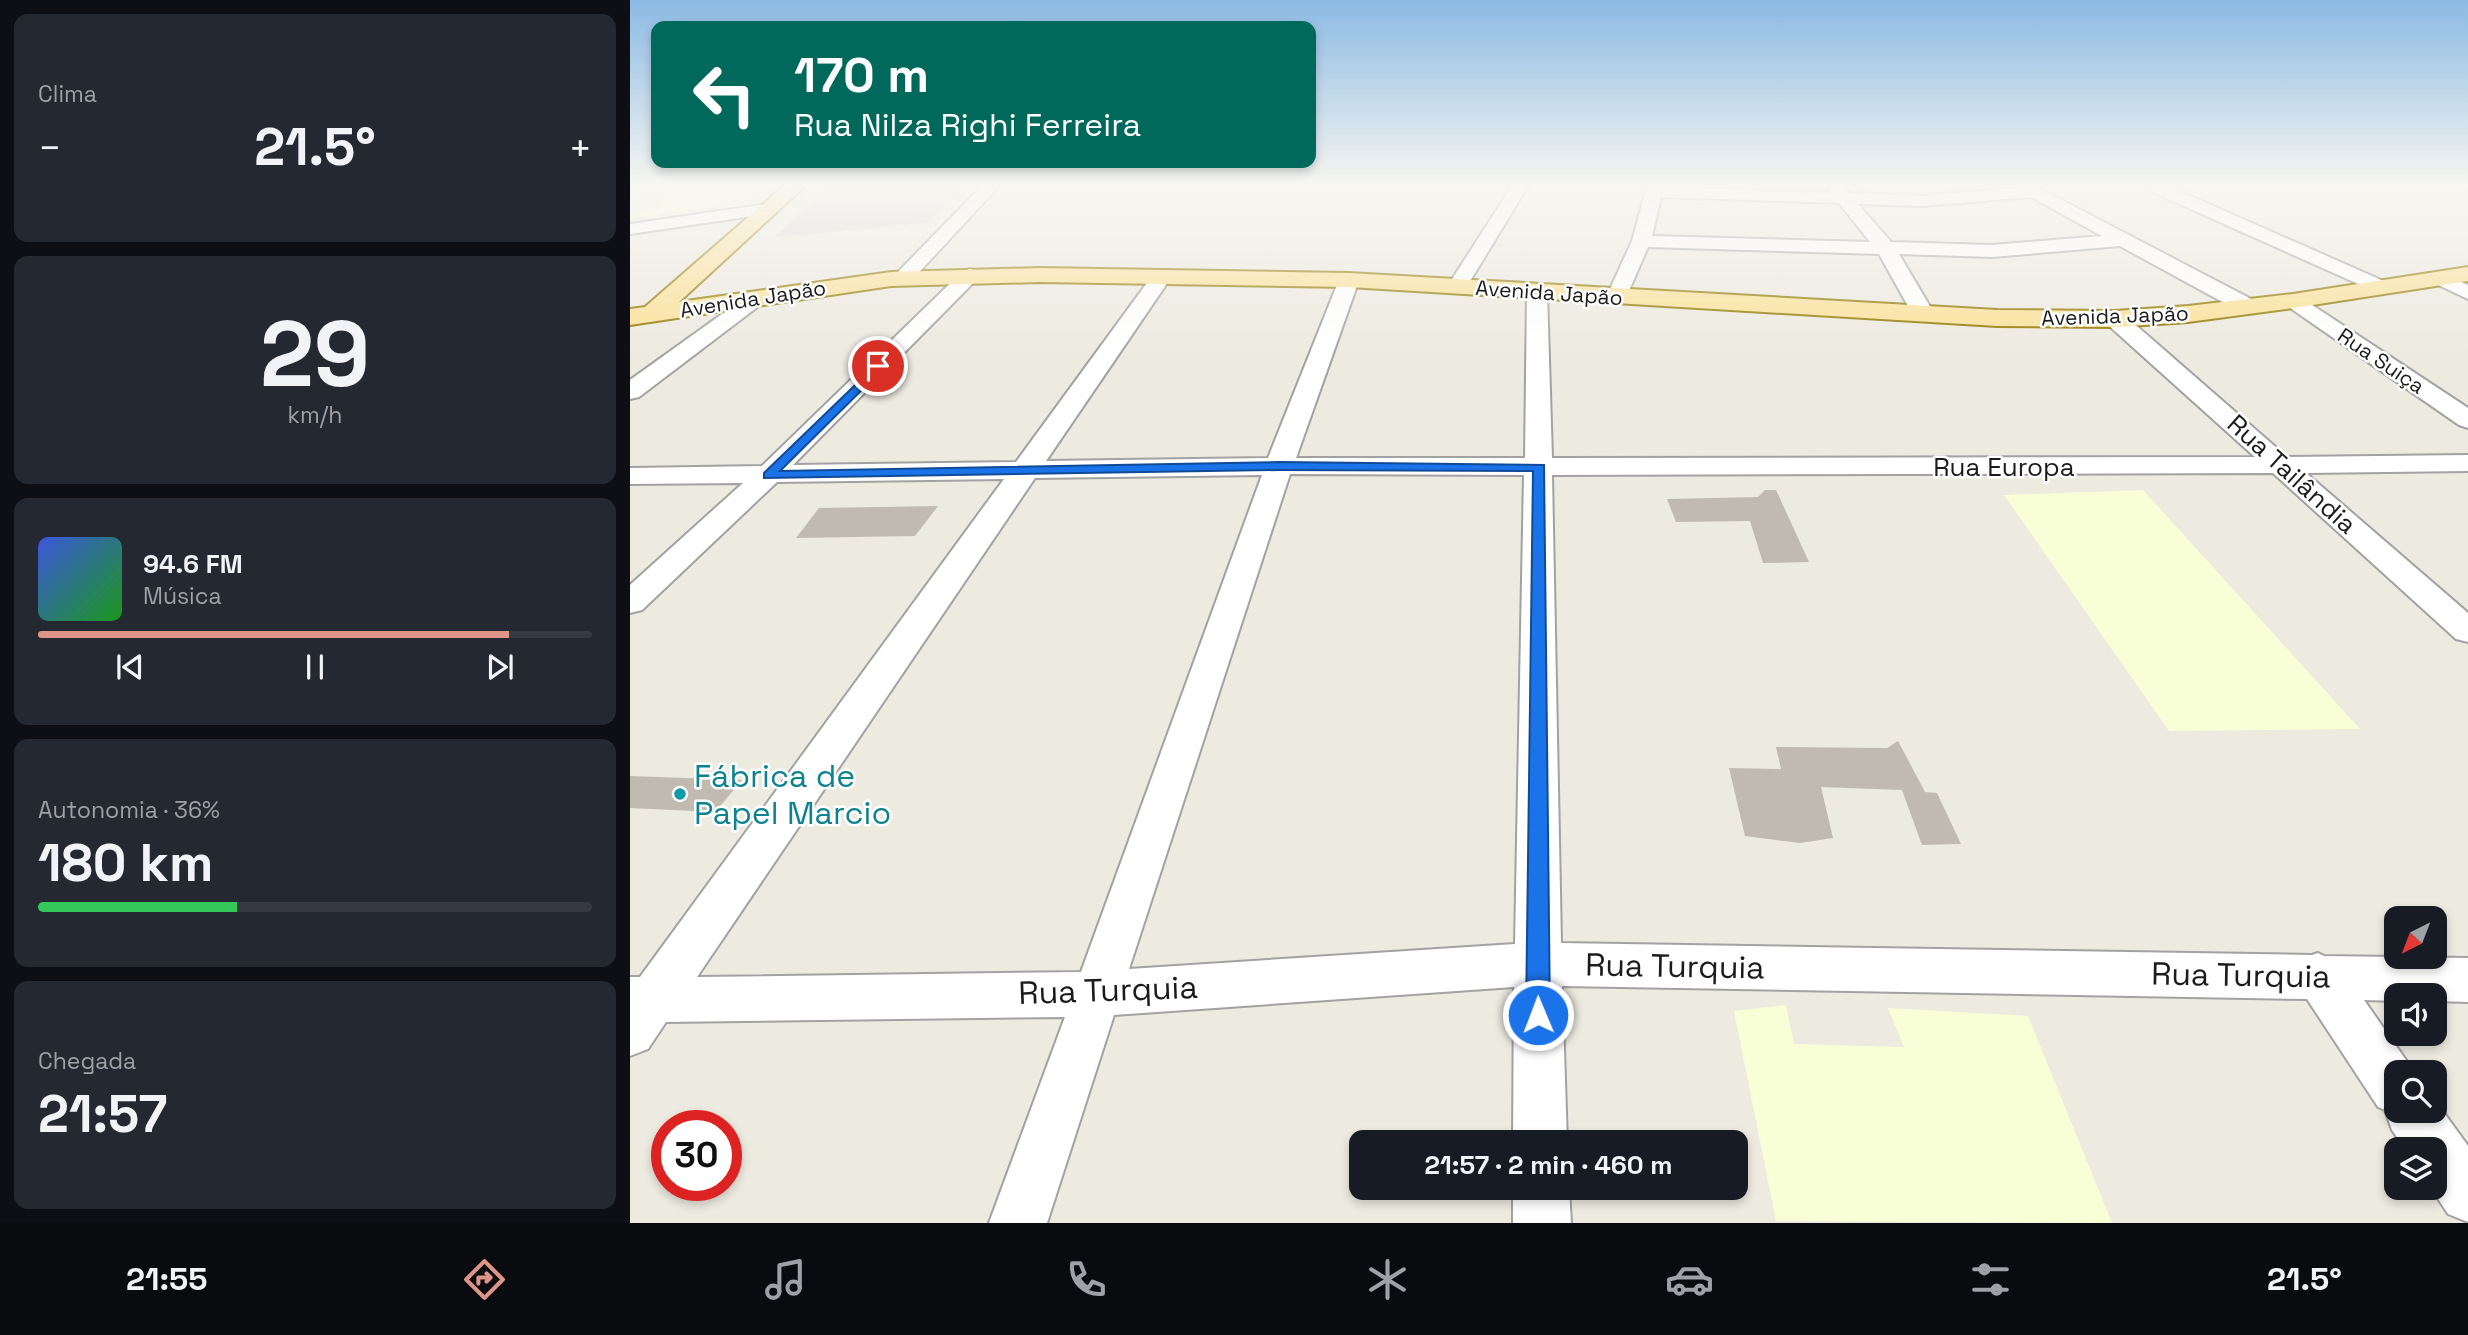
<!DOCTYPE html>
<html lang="pt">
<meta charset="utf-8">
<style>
:root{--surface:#171b24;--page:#242831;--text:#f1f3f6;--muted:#9ea1a6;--line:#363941;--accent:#dd9588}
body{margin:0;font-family:"Space Grotesk",sans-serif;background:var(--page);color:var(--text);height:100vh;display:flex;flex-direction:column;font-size:26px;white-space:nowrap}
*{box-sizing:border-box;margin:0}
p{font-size:23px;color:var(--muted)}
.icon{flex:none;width:38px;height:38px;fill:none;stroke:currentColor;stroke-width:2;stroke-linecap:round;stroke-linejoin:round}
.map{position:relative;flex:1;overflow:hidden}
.details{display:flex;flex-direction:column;gap:14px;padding:14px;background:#0d0f14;width:630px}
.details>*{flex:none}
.hud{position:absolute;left:21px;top:21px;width:665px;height:147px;border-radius:14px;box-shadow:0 4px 10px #0003;background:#00695c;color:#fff;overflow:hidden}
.needle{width:46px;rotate:222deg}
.buttons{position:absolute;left:1754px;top:906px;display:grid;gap:14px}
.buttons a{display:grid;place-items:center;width:63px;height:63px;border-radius:14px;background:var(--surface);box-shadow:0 4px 10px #0003;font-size:35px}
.speed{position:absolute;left:21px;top:1110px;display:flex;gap:14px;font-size:35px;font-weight:700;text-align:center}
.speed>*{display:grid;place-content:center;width:91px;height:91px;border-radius:50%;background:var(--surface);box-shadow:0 4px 10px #0003;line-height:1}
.speed .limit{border:10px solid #d22;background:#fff;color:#111}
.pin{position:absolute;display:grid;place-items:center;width:60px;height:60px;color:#fff;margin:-30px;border:4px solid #fff;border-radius:50%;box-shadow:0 2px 7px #0007}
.me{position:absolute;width:77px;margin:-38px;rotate:359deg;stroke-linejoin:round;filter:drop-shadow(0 0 5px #0008)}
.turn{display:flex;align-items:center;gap:24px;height:147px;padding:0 28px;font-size:32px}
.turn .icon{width:91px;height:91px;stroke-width:2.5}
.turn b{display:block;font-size:49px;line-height:60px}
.big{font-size:52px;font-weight:800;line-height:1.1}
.details .card{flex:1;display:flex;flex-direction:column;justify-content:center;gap:10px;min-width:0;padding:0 24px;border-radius:14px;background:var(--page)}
.details .dial{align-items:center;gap:0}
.dial b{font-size:91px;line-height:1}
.song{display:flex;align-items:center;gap:21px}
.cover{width:84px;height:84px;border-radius:10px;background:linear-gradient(135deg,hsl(230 70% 55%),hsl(120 70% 35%))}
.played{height:7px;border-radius:4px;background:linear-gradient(90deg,var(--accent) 85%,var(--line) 85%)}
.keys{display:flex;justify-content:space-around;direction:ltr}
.heat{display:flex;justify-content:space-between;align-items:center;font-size:38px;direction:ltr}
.charge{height:10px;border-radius:5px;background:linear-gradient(90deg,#34c759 36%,var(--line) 0)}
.trip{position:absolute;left:719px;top:1130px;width:399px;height:70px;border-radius:14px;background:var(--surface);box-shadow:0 4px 10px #0003;font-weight:800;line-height:70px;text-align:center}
.tabs{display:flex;height:112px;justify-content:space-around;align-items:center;background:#090b0e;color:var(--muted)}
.tabs .icon{width:49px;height:49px}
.tabs .active{color:var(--accent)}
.tabs b{font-size:32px;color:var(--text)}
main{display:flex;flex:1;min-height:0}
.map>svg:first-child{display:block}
.residential{fill:#d9d8d8}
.education{fill:#f8ffd7}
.building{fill:#c1bab0}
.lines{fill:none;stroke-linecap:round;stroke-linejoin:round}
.minor-casing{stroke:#a2a2a2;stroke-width:4}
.major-casing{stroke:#907901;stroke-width:4}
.minor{fill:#fff;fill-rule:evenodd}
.major{fill:#fbe197;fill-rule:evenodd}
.route{fill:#1a73e8;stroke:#114b97;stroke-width:2}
.culture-dot{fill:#0f9aa8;stroke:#fff;stroke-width:2.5}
.labels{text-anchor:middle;stroke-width:5;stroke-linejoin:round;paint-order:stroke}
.far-street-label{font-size:21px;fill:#1b1b1b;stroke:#fff}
.street-label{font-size:26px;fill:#1b1b1b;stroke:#fff}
.near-culture-label{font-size:32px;fill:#0d838f;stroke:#fff;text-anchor:start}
.near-street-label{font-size:32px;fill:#1b1b1b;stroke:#fff}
</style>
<main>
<section class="details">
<div class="card"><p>Clima</p>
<div class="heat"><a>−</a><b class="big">21.5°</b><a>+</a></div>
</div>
<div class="card dial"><b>29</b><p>km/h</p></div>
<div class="card">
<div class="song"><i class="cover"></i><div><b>94.6 FM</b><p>Música</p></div></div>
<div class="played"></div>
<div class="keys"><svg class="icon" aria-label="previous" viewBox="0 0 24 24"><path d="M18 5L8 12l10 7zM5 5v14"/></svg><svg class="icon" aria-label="pause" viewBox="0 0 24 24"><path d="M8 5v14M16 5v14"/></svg><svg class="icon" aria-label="next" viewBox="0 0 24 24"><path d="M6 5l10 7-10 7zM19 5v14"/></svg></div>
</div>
<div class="card"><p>Autonomia · 36%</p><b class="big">180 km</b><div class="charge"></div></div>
<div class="card"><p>Chegada</p><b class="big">21:57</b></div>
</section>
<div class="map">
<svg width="1838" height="1223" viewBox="0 0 1838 1223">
<rect width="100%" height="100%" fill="#edeae0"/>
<path class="residential" d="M199 186H336L297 223 145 237Z"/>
<g class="education">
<path d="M38 186H110L111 191 120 189 119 199H113L112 203 0 219V212L29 208 35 194 3 198V191Z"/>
<path d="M1513 490 1730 729 1539 731 1374 495Z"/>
<path d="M1156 1005 1164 1044 1274 1047 1258 1008 1398 1016 1482 1223 1146 1221 1104 1011Z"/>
</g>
<g class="building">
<path d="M1135 490H1146L1179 562 1133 563 1120 521 1046 522 1037 499 1128 497Z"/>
<path d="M308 506 285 536 166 538 189 508Z"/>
<path d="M1268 741 1295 792 1307 793 1331 844 1292 845 1272 790 1191 787 1203 838 1170 843 1115 836 1099 768 1151 769 1146 747 1257 748Z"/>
<path d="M0 776 112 780 85 812 0 808Z"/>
</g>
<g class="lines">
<defs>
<g id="minor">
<path d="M352 186H369L280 282H266L263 278 266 274Z"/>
<path d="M882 186H898L834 291H820L817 287Z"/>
<path d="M1017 186 1200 193 1198 186H1212L1219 193 1293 196 1405 186 1625 301 1628 306 1625 311H1609L1490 246 1362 257 1269 254 1305 315 1302 320H1286L1283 315 1249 254 1018 247 994 302H980L976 298 1002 241ZM1031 197 1209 203 1240 242 1022 236ZM1401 197 1472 236 1362 245 1261 242 1228 204 1293 206Z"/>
<path d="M1516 186H1538L1758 283 1761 287 1758 291H1744L1518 190Z"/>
<path d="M137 204 146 209 143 213 0 234V224Z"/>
<path d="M340 269 347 271 350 275 347 279 163 465 386 462 525 272H539L542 276 416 461 638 458 709 280 712 276H726L729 280 666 458H895L897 292 900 288H914L917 292 922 458 1625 457 1477 324 1474 319 1477 314H1493L1657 457 1838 455V471L1676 473 1838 613V642L1826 639 1643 473 922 475 931 943 1682 955 1688 953 1694 956 1838 958V1002L1804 1001V996H1766V1001L1734 1000 1785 1073H1766V1111H1804V1099L1838 1146V1222L1818 1214 1801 1188H1804V1150H1776L1762 1130 1755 1110 1748 1107 1677 999 932 986 937 1143H883L884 987 484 1015 417 1223H359L435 1017 36 1022 18 1049 0 1056V977H10L374 479 147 482 12 610 0 613V585L113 483 0 484V468L132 466 333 271ZM660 474 894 475 885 944 499 969ZM632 475 451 972 67 977 405 478Z"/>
<path d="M1809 272 1838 285V299L1802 282 1799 278 1802 274Z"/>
<path d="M127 292 134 294 138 298 134 302 9 397 0 399V380L120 294Z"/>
<path d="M1663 295 1670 297 1838 408V428L1829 425 1656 305 1652 301 1656 297Z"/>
<path d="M883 1188H939L941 1223H883Z"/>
</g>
<path id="major" d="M154 186H175L49 302 261 272 410 268 719 273 1367 310 1485 311 1558 306 1663 294 1838 267V281L1663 308 1558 322 1485 327 1367 326 719 287 410 282 261 286 0 325V309L15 307Z"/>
</defs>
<use href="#minor" class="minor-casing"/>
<use href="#major" class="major-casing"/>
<use href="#minor" class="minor"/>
<use href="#major" class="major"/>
</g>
<linearGradient id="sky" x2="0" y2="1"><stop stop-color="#8bbae3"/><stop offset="0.52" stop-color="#f7f6f1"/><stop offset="1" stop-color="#f7f6f1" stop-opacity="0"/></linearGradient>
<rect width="1838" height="357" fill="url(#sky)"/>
<path class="route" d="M248 363 254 366 253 369 150 471 649 462 914 465 920 1015 916 1023 908 1026 900 1023 896 1015 903 471 649 470 134 478V473Z"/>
<circle class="culture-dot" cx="50" cy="794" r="7"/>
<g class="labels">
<g class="far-street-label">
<text transform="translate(919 293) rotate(4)" y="7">Avenida Japão</text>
<text transform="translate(123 299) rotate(-9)" y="7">Avenida Japão</text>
<text transform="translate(1485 316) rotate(-2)" y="7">Avenida Japão</text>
<text transform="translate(1751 361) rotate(34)" y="7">Rua Suiça</text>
</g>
<g class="street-label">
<text x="1374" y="476">Rua Europa</text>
<text transform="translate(1662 474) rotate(42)" y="9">Rua Tailândia</text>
</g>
<g class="near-culture-label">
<text x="64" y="787">Fábrica de<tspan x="64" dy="37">Papel Marcio</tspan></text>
</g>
<g class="near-street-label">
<text transform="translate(1045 966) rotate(1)" y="11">Rua Turquia</text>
<text transform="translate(1611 975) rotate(1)" y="11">Rua Turquia</text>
<text transform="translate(478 990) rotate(-2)" y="11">Rua Turquia</text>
</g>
</g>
</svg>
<div class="buttons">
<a><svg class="needle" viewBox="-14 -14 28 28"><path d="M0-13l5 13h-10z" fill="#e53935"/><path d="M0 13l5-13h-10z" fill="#9ea1a6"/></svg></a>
<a><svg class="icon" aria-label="sound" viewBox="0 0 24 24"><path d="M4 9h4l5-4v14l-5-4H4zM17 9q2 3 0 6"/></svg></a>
<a><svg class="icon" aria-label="search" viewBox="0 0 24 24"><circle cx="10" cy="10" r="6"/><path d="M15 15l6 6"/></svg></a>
<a><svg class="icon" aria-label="layers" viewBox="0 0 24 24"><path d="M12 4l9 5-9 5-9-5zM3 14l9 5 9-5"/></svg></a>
</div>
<div class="speed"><div class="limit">30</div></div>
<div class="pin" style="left:248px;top:366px;background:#d93025"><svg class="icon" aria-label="arrive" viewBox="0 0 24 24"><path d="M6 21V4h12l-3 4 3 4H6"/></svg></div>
<svg class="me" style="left:908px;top:1015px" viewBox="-20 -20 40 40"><circle r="17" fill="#1a73e8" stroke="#fff" stroke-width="3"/><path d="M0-11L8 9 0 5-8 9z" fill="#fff"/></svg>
<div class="trip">21:57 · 2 min · 460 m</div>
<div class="hud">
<div class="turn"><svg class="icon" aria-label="left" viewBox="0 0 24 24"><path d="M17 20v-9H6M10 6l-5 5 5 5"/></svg><div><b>170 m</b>Rua Nilza Righi Ferreira</div></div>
</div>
</div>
</main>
<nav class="tabs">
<b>21:55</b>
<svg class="icon active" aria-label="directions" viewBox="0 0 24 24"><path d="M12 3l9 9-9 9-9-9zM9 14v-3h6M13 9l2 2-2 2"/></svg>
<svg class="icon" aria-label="music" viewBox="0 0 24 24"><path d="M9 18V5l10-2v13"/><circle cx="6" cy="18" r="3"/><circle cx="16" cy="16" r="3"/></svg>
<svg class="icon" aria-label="phone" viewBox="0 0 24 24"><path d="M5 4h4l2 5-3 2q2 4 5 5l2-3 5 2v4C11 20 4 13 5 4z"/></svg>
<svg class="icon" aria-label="climate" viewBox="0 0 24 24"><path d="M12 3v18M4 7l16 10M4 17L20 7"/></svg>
<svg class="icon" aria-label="car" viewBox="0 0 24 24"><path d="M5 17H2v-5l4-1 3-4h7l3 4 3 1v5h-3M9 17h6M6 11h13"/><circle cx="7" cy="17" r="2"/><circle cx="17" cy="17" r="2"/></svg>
<svg class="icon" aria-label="filters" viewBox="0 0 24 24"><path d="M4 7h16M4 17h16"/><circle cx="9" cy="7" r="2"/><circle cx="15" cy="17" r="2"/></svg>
<b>21.5°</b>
</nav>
